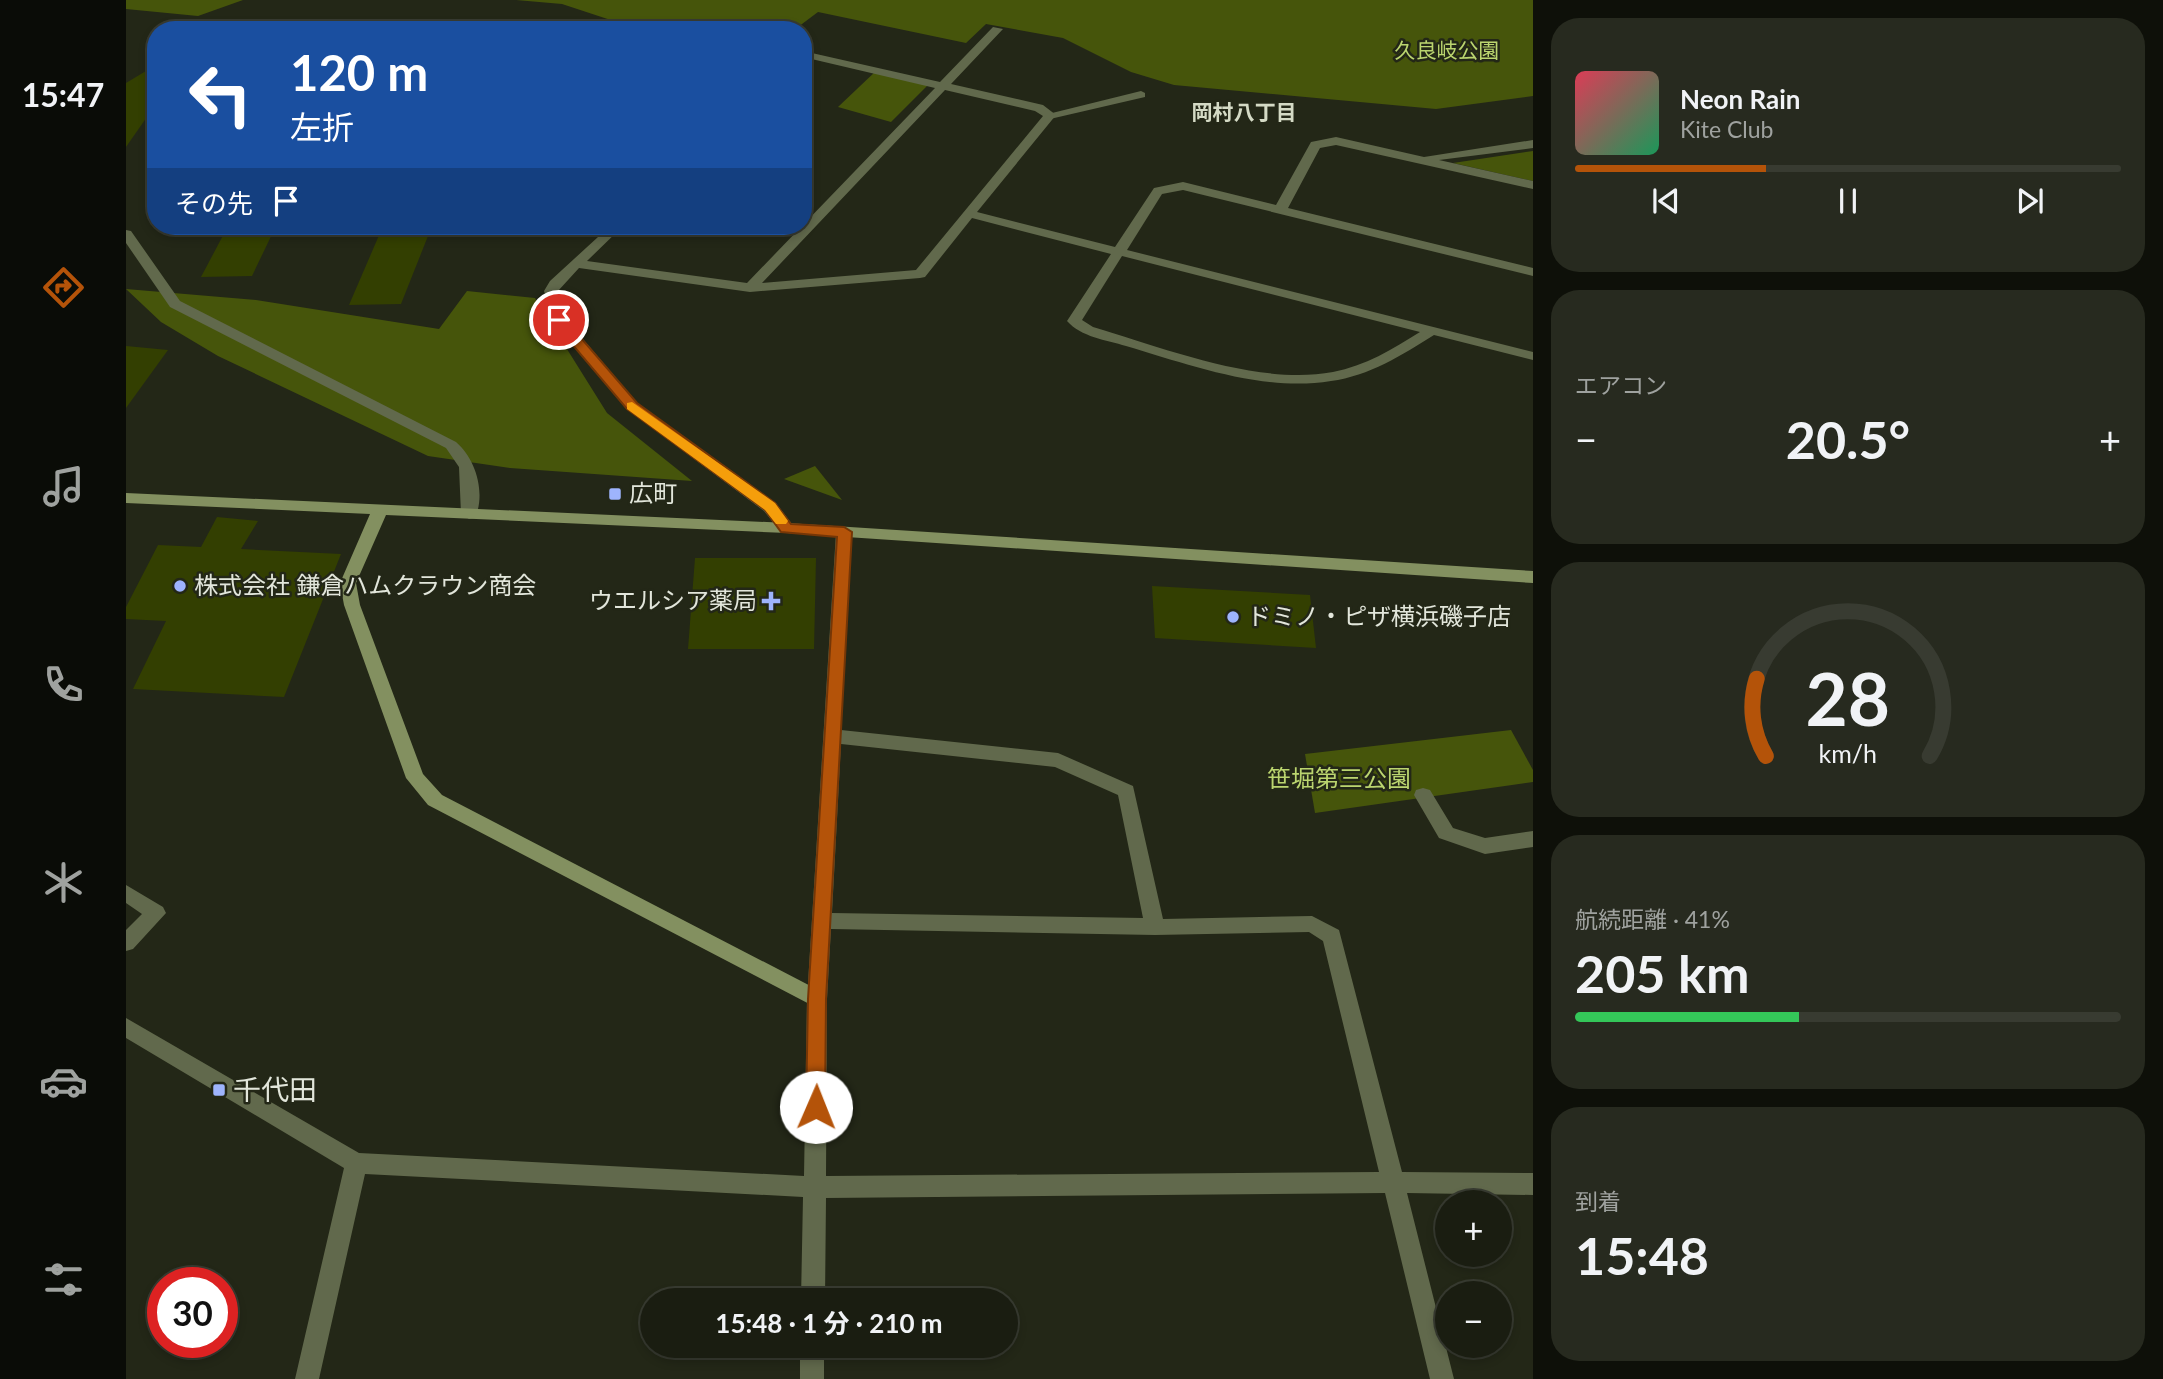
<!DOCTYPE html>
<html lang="ja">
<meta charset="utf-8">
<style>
:root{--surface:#1a1d11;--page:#272a1f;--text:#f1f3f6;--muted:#9fa29f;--line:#383b31;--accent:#b45309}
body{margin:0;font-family:Lato,"Noto Sans JP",sans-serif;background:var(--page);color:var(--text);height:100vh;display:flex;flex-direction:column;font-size:26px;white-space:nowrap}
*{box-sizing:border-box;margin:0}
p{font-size:23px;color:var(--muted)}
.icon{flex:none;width:38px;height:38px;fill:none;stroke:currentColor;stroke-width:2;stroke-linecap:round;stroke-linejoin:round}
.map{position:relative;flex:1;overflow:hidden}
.sheet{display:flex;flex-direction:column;gap:18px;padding:18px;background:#0e1009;width:630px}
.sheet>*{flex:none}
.banner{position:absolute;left:21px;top:21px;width:665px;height:214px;border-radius:28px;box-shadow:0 4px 10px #0003,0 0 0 2px var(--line);background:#1a4fa0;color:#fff;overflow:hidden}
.fabs{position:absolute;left:1309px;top:1190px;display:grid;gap:14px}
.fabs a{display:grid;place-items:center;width:77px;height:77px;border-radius:50%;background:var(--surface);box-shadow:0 4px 10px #0003,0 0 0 2px var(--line);font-size:35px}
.speed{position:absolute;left:21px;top:1267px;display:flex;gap:14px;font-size:35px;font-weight:700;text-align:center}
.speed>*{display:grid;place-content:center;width:91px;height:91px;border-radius:50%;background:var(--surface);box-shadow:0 4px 10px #0003,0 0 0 2px var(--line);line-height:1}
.speed .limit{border:10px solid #d22;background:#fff;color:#111}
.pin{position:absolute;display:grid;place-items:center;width:60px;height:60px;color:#fff;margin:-30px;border:4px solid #fff;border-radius:50%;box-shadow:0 2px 7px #0007}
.me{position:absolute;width:77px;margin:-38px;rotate:1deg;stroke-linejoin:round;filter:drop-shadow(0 0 5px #0008)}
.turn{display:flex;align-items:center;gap:24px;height:147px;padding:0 28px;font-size:32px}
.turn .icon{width:91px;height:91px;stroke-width:2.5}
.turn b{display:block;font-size:49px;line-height:60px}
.then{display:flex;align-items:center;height:66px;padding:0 28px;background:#0003;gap:14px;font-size:26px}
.big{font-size:52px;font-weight:700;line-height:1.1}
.sheet .tile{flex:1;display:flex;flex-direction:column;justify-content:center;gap:10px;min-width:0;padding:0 24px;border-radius:28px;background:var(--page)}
.sheet .dial{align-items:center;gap:0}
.dial svg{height:182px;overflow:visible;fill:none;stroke:var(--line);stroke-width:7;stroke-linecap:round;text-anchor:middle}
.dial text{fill:var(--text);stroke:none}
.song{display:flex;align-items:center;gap:21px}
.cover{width:84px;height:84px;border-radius:10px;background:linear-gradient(135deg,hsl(350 70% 55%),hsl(150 70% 35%))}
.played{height:7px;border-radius:4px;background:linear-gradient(90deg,var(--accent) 35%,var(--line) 35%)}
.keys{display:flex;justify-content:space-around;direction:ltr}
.heat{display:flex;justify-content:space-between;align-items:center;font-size:38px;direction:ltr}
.charge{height:10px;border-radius:5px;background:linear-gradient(90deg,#34c759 41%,var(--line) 0)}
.trip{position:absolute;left:514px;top:1288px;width:378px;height:70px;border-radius:35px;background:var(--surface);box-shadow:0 4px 10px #0003,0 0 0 2px var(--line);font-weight:700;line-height:70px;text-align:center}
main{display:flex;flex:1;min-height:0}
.tab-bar{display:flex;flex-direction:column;width:126px;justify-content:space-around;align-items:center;background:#0a0c07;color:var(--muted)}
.tab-bar .icon{width:49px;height:49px}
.tab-bar .active{color:var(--accent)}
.tab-bar b{font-size:32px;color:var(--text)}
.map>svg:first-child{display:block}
.green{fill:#46550b}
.building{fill:#333f01}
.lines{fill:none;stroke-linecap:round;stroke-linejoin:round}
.lane{fill:#61694c;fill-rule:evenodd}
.street{fill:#61694c;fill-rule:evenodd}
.secondary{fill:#839060;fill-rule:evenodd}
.route{fill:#b45309;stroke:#753606;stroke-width:2}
.slow{fill:#f59e0b}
.poi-dot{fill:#9eb4fd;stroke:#232717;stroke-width:2.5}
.labels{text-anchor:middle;stroke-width:5;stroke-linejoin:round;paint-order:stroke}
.far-park-label{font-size:21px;fill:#bbd56f;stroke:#232717}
.far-neighbourhood-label{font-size:21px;font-weight:bold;fill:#d4dac5;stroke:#232717}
.poi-label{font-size:24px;fill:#e2e6db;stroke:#232717;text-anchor:start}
.park-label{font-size:24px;fill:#bbd56f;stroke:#232717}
.near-poi-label{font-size:28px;fill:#e2e6db;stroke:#232717;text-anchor:start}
</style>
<main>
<nav class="tab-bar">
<b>15:47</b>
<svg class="icon active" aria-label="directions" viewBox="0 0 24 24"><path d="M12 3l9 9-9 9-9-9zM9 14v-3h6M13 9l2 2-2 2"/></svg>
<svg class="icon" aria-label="music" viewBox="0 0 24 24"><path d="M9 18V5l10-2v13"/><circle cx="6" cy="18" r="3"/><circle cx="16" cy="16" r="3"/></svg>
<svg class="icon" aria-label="phone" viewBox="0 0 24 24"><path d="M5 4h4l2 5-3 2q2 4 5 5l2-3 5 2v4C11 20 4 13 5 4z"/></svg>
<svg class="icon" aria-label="climate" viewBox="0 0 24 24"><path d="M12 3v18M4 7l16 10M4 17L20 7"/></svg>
<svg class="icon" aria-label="car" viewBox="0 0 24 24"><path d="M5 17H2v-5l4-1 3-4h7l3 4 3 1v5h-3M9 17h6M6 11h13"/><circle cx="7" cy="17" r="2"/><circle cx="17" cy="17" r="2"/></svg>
<svg class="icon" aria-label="filters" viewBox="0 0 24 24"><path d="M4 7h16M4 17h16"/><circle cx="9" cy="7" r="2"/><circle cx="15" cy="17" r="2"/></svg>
</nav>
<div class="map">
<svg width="1407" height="1379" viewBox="0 0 1407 1379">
<rect width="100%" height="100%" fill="#232717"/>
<g class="green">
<path d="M0 0H117L72 16 0 9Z"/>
<path d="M390 0H1407V96L1310 109 1048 85 1005 72 937 38 860 24 840 43 692 12 668 30H515L436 4Z"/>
<path d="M751 70 802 85 765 122 712 107Z"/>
<path d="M1407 151V181L1327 163Z"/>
<path d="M0 289 130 300 313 329 341 291 409 298 481 413 566 481 384 468 302 456 92 356 35 322Z"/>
<path d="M689 466 716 500 658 479Z"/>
<path d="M1385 730 1407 770V782L1189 813 1179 754Z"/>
</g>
<g class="building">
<path d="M30 65V104L0 147V83Z"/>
<path d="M102 226 149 228 126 276 75 277Z"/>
<path d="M257 226H306L275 304 223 305Z"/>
<path d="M0 346 42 350 0 408Z"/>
<path d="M91 517 132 521 115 549 215 554 158 697 7 689 40 621 0 619V607L32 545 75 547Z"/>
<path d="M569 558H690L688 649H562Z"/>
<path d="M1026 586 1184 595 1190 648 1029 638Z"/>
</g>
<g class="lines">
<g class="lane">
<path d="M1015 91 1019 93V97L924 119 918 115Z"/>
<path d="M0 230 5 231 54 301 330 442C350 459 360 493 349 518L343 519 335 514 333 467 320 448 44 307 0 243Z"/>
<path d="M0 885 37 907 40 913 7 949 0 951V930L16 914 0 903Z"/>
</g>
<g class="street">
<path d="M867 27 877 29 825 84 917 105 930 115 851 212 989 247 1028 188 1057 182 1150 205 1185 142 1210 137 1298 157 1407 140V148L1313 160 1407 181V189L1210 145 1194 148 1162 208 1407 268V276L1057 190 1036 194 1001 250 1407 352V360L1308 335C1276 355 1243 376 1205 381 1137 392 1064 365 1000 346 980 340 955 337 941 321L985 254 846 218 799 277 794 278 624 292 453 268 432 291 440 319 511 403 650 503 669 528 667 532H655L638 511 501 409 428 323 418 291 424 281 484 226H497L461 261 621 283 809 88 677 57V51L814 82ZM819 90 909 111 917 116 790 270 636 283ZM996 256 1294 332C1267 349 1239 366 1207 372 1133 386 1038 348 967 327L956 320Z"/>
<path d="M718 527 726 532 715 730 932 753 1007 786 1037 919 1186 916 1213 930 1276 1172 1407 1173V1195L1281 1193 1328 1379H1304L1259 1193 700 1198 699 1300H675L677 1197 239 1174 193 1379H169L218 1168 0 1038V1018L233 1153 678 1176 681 999 710 532ZM715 744 929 767 992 795 1017 918 706 913ZM705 929 1029 935 1183 932 1197 941 1253 1172 700 1176 701 999Z"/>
<path d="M1297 788 1304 790 1327 828 1359 838 1407 831V847L1359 854 1313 838 1288 795 1290 790Z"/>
<rect x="674" y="1346" width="24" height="33"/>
</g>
<path class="secondary" d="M0 493 661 523 1407 571V583L661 533 260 515 230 583 234 605 297 774 316 795 698 993 701 999 698 1005 691 1008 302 805 280 778 218 605 214 583 244 514 0 503Z"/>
</g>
<path class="route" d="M428 317H437L511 403 649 503 665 524 718 527 726 532 700 999 699 1107 696 1113 690 1116 683 1113 680 1107 682 999 711 537 655 532 639 510 501 409 428 323Z"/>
<path class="slow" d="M506 402 649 503 662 521 660 524H650L639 510 501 409V403Z"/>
<g class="poi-dot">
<rect x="482" y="487" width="14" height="14" rx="3.5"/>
<circle cx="54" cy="586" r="7"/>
<path d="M641.5 590.5h7v7h7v7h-7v7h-7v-7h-7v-7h7z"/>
<circle cx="1107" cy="617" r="7"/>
<rect x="86" y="1083" width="14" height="14" rx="3.5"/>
</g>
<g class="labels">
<g class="far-park-label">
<text x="1321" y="58">久良岐公園</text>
</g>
<g class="far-neighbourhood-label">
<text x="1118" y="120">岡村八丁目</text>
</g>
<g class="poi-label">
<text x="503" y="502">広町</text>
<text x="68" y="594">株式会社 鎌倉ハムクラウン商会</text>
<text x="631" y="609" text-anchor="end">ウエルシア薬局</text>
<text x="1121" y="625">ドミノ・ピザ横浜磯子店</text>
</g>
<g class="park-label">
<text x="1213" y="787">笹堀第三公園</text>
</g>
<g class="near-poi-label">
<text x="107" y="1100">千代田</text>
</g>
</g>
</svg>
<div class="fabs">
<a>+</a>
<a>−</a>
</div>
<div class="speed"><div class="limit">30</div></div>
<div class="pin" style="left:433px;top:320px;background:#d93025"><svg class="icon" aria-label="arrive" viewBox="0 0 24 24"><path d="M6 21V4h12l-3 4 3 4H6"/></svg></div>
<svg class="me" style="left:690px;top:1107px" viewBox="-20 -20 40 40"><circle r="19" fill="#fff"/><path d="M0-13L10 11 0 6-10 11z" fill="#b45309"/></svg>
<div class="trip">15:48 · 1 分 · 210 m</div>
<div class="banner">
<div class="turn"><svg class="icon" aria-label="left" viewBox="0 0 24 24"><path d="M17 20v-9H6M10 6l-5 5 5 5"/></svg><div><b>120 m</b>左折</div></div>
<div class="then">その先<svg class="icon" aria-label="arrive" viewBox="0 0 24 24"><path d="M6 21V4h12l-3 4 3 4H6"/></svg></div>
</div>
</div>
<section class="sheet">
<div class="tile">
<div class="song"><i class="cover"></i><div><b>Neon Rain</b><p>Kite Club</p></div></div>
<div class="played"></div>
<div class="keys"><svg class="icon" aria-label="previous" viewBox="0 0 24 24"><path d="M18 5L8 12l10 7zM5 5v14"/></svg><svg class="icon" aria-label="pause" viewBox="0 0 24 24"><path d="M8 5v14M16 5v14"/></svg><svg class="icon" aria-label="next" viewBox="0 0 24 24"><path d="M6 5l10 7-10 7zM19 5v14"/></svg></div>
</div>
<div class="tile"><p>エアコン</p>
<div class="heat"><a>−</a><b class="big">20.5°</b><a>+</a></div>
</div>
<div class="tile dial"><svg viewBox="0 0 100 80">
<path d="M14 69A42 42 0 1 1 86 69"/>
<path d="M14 69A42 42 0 0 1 10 35" stroke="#b45309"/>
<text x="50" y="56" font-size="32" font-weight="700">28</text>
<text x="50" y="72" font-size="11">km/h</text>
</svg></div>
<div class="tile"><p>航続距離 · 41%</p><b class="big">205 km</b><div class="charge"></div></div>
<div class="tile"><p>到着</p><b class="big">15:48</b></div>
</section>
</main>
